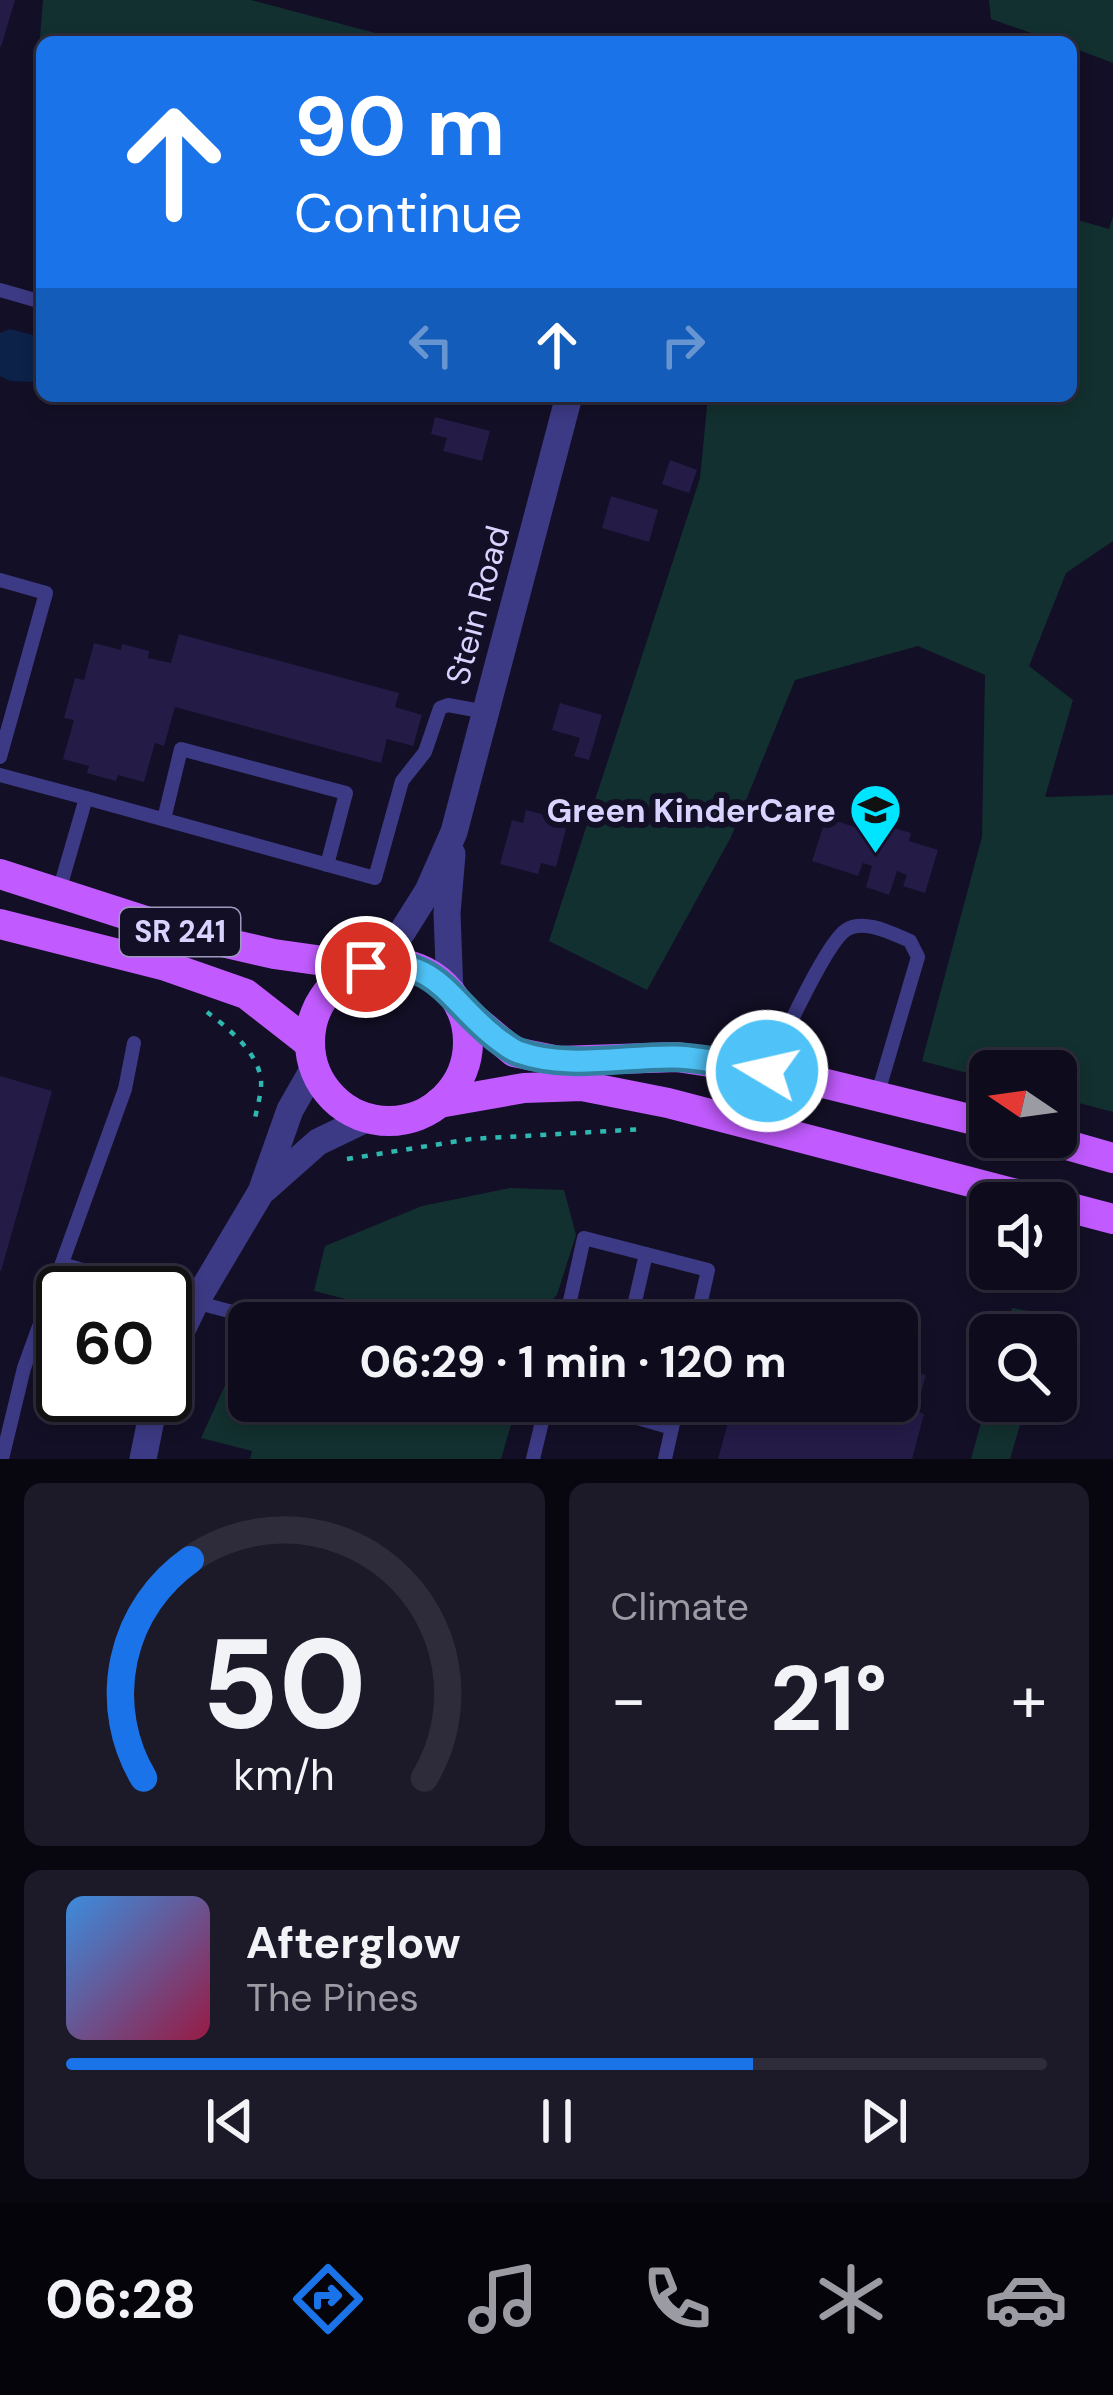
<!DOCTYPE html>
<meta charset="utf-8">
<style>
:root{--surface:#0e0b1c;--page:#1c1929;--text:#f1f3f6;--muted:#9b9ba3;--line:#2e2b3b;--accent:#1a73e8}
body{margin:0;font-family:"DM Sans",sans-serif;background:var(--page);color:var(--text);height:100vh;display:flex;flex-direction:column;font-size:45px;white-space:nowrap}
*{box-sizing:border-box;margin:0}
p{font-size:39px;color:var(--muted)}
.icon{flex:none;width:66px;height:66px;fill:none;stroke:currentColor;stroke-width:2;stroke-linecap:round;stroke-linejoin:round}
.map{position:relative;height:1459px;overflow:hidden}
.panel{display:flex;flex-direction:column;gap:24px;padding:24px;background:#08060f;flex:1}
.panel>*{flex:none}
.hud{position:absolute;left:36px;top:36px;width:1041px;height:366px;border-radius:18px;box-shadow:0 6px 18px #0003,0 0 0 3px var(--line);background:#1a73e8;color:#fff;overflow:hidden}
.needle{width:78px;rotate:283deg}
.buttons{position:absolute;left:969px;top:1050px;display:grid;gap:24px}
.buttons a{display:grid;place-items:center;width:108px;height:108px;border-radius:18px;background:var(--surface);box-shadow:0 6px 18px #0003,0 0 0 3px var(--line);font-size:60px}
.speed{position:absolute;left:36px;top:1266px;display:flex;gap:24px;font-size:60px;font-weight:700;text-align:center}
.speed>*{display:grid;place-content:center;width:156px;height:156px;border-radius:50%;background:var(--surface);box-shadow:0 6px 18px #0003,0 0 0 3px var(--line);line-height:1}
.speed .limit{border:6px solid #111;border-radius:18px;background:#fff;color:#111}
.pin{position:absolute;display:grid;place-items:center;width:102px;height:102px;color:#fff;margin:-51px;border:6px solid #fff;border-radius:50%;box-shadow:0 3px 12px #0007}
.me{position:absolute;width:132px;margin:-66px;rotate:279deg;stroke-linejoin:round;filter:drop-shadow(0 0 9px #0008)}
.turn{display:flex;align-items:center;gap:42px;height:252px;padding:0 60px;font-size:54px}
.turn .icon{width:156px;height:156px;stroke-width:2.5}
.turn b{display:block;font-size:84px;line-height:102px}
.lanes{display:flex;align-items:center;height:114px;padding:0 60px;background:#0003;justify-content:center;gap:60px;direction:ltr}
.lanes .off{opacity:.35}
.big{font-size:90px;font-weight:700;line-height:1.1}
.panel .widget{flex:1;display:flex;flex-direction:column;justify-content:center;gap:18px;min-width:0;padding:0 42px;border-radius:18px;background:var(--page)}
.panel .dial{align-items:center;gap:0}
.dial svg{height:312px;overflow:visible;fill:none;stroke:var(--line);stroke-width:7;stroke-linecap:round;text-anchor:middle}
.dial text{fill:var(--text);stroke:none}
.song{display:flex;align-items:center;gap:36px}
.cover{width:144px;height:144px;border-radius:18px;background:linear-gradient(135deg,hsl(210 70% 55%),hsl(340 70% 35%))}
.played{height:12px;border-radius:6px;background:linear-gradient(90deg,var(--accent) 70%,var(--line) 70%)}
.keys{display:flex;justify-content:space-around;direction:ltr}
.heat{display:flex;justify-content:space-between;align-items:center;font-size:66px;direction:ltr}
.panel .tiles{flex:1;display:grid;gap:24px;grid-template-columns:1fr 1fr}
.widget:last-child{grid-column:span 2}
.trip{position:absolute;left:228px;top:1302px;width:690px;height:120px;border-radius:18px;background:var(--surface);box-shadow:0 6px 18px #0003,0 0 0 3px var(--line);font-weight:700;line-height:120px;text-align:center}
.menu{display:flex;height:192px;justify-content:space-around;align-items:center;background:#06040b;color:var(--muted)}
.menu .icon{width:84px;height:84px}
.menu .active{color:var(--accent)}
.menu b{font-size:54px;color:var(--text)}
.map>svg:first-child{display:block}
.green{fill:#12302f}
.water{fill:#0c2248}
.building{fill:#241b47}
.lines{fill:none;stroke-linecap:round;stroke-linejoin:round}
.path{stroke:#2fb8b0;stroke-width:4.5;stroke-dasharray:6 9;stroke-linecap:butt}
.lane{stroke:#3d3a85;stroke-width:14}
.street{stroke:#3d3a85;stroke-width:27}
.primary{stroke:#c25bff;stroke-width:30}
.route-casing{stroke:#337fa1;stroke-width:30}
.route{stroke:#4fc3f7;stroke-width:21}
.labels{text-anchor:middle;stroke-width:12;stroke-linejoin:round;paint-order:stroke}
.shield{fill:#130f26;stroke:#9e99be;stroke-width:3}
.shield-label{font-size:30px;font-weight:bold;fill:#d9d4ff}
.street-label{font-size:33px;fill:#d9d4ff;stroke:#130f26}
.poi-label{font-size:33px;font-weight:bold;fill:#d9d4ff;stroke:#130f26;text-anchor:end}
</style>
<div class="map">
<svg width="1113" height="1459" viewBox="0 0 1113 1459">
<rect width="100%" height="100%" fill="#130f26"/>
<g class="green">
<path d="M43 0H251L409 42H42V128L33 124Z"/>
<path d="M989 0H1113V63L1071 47V42H1057L991 19Z"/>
<path d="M1113 216V541L1066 573 1029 666 1073 700 1045 797 1113 795V1112L1056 1097V1071H990V1079L922 1061 982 837 985 675 918 646 795 680 731 837 647 990 549 941 700 478 708 396H1071V218L1109 229Z"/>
<path d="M510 1188 564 1190 576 1235 557 1295 528 1323C451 1323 389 1311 314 1291L325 1246 422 1206Z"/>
<path d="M1012 1308 1053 1315 1047 1335H1005Z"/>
<path d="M237 1359 249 1362V1401H434L513 1418 501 1459H250L252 1451 201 1438Z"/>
<path d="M990 1390V1401H1027L1010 1459H971Z"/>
</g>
<path class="water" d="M10 329 33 335 42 344V376L36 382 10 381 0 376V333Z"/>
<g class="building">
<path d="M0 0H15L1 47 0 46Z"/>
<path d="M435 417 490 431 482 461 443 451 447 438 431 434Z"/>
<path d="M670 460 697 470 689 493 662 484Z"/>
<path d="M611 496 658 510 649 542 602 528Z"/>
<path d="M179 634 399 693 395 707 422 715 413 746 387 739 381 763 175 707 164 746 155 743 144 782 118 775 116 781 87 773 89 766 63 759 74 720 64 718 75 678 84 680 94 643 121 650 122 644 149 651 148 658 171 663Z"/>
<path d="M560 703 602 715 589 760 574 756 580 738 552 730Z"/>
<path d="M526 810 568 821 556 867 541 863 538 874 500 864 512 820 523 823Z"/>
<path d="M826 818 884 836 887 826 911 833 909 841 938 850 925 893 903 886 907 875 897 871 889 895 866 887 872 866 863 863 858 876 812 861Z"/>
<path d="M0 1076 52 1091 1 1271H0Z"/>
<path d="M897 1367 926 1375 916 1411 924 1414 912 1459H718L734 1401H897Z"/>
</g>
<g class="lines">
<g class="path">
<path d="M207 1012C228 1028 258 1052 261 1080 262 1092 257 1107 255 1119L259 1121"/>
<path d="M347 1159 471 1139 645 1129"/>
</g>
<g class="lane">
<path d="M0 290 42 302"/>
<path d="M0 580 46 593 0 757"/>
<path d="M0 775 86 798 59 891"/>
<path d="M86 798 375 878 402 781 425 752 440 708 448 705 486 712"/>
<path d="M164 819 181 749 346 793 327 865"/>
<path d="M767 1070C782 1042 825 944 846 930 864 918 893 934 910 941L918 957 877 1096"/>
<path d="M62 1264 161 1293"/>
<path d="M165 1294 274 1323"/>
<path d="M565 1323 584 1238 708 1270 696 1323"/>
<path d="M630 1323 646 1254"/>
<path d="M580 1401 610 1410 611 1405"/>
<path d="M610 1410 672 1428"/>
<path d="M2 1459 24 1368 125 1089 134 1043"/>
<path d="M533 1459 547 1401"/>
<path d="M665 1459 678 1401"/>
</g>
<g class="street">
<path d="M382 964 428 891 454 832 569 396"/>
<path d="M450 993 447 913 452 854"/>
<path d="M265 1189 318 1142 368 1118"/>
<path d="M165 1365 195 1303 261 1192 290 1110 314 1068"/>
<path d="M143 1459 156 1395"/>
</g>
<g class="primary">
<path d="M0 874 183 933 274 954 366 967"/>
<path d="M0 924 166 966 246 994 310 1044"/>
<circle cx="389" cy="1042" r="79"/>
<path d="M460 1007 514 1052 559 1061 677 1057 782 1073 990 1124"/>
<path d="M439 1103 524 1088 582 1086 668 1103 1051 1203"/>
<path d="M1039 1137 1113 1158"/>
<path d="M1056 1204 1113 1219"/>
</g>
</g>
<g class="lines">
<defs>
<path id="route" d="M366 967C436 955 447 999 495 1037 502 1042 510 1049 518 1052 569 1070 623 1056 675 1057 705 1058 737 1066 767 1071"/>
</defs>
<use href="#route" class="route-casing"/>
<use href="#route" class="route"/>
</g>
<defs>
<symbol id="school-pin" viewBox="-11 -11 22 30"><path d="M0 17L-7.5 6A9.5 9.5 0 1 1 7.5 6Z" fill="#00e5ff" stroke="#130f26"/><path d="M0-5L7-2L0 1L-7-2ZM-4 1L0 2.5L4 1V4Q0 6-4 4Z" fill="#111"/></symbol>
</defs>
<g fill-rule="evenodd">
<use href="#school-pin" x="846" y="780" width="59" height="81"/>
</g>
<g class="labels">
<rect class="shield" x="120" y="908" width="120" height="48" rx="9"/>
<g class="shield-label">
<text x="180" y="942">SR 241</text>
</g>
<g class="street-label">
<text transform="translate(477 605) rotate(-75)" y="12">Stein Road</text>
</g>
<g class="poi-label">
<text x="836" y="822">Green KinderCare</text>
</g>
</g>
</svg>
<div class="buttons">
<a><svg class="needle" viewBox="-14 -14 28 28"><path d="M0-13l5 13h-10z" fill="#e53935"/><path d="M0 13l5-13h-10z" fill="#9b9ba3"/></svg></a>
<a><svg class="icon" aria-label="sound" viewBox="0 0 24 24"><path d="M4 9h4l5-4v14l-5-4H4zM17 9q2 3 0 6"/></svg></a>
<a><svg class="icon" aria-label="search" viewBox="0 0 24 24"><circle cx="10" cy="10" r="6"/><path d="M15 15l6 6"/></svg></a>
</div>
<div class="speed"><div class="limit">60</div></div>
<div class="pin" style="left:366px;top:967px;background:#d93025"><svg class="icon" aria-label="arrive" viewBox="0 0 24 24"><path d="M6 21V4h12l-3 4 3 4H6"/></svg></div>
<svg class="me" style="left:767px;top:1071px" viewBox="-20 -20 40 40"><circle r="17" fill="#4fc3f7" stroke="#fff" stroke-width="3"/><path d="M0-11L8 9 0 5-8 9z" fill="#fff"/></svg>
<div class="trip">06:29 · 1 min · 120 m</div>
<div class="hud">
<div class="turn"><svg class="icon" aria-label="ahead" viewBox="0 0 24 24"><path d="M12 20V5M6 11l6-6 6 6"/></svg><div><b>90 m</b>Continue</div></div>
<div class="lanes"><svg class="icon off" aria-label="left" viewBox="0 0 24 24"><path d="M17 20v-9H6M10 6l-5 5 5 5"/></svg><svg class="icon" aria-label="ahead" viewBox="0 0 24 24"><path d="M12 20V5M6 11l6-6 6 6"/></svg><svg class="icon off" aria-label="right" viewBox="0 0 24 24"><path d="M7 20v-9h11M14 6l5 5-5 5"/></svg></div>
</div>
</div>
<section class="panel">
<div class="tiles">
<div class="widget dial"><svg viewBox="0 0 100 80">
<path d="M14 69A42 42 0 1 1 86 69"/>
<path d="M14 69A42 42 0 0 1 26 13" stroke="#1a73e8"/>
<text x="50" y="56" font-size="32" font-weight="700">50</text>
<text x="50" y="72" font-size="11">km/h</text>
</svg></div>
<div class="widget"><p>Climate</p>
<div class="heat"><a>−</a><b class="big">21°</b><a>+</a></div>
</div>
<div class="widget">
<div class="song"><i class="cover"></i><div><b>Afterglow</b><p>The Pines</p></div></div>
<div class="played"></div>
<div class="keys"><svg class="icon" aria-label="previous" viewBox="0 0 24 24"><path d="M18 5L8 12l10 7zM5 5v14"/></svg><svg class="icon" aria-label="pause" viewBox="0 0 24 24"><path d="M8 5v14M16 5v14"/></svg><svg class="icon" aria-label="next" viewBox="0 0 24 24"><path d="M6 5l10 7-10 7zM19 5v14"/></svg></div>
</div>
</div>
</section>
<nav class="menu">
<b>06:28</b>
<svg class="icon active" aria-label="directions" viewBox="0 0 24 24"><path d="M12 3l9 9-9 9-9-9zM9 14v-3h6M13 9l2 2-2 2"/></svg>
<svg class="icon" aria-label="music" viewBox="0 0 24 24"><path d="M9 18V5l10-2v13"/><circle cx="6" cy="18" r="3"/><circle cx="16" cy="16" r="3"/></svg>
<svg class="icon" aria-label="phone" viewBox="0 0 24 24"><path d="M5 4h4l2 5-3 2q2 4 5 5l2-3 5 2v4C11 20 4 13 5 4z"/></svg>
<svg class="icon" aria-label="climate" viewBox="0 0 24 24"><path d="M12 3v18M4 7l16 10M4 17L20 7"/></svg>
<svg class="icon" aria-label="car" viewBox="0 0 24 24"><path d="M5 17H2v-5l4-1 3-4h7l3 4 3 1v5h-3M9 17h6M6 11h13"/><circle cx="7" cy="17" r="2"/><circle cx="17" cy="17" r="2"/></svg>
</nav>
